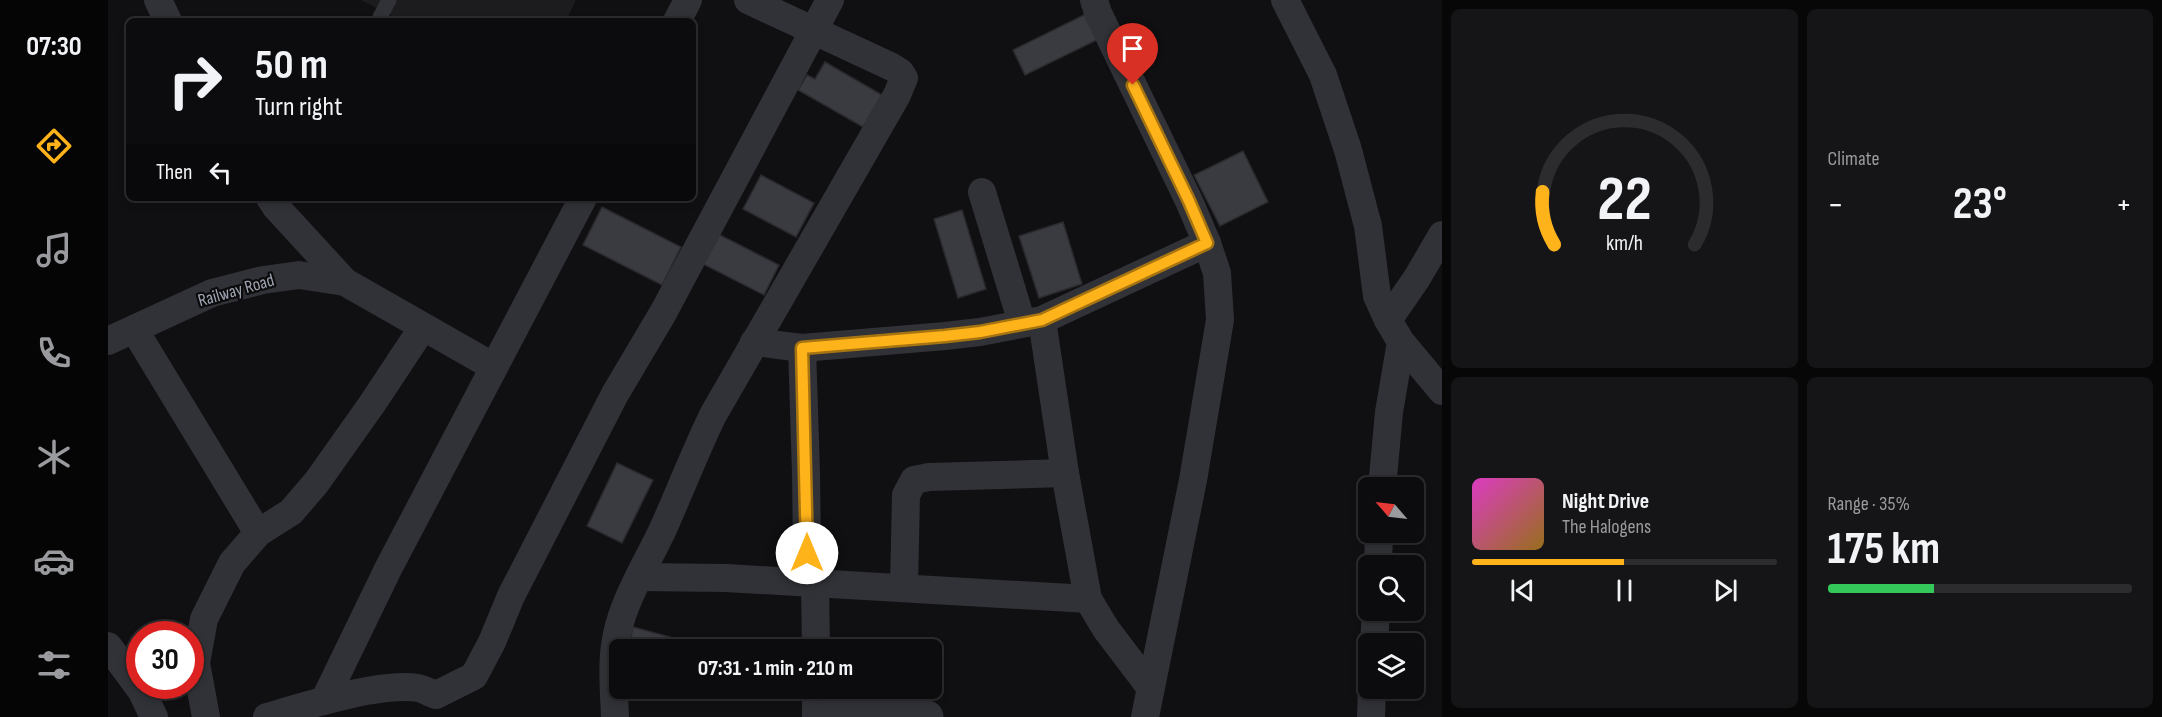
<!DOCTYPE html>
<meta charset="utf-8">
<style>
:root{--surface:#0c0c0e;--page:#151517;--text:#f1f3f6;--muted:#9a9b9e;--line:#2c2c2e;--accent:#ffb31a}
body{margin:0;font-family:"Sofia Sans Condensed",sans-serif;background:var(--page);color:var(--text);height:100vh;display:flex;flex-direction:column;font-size:22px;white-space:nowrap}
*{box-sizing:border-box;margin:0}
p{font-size:20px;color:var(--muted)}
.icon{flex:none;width:33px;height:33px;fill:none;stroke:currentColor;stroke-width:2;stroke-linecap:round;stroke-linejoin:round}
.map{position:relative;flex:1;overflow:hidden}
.side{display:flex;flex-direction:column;gap:9px;padding:9px;background:#070708;width:720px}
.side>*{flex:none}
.guide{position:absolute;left:18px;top:18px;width:570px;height:183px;border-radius:9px;box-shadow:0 3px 9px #0003,0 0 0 2px var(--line);background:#0c0c0e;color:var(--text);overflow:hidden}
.needle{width:39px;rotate:298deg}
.buttons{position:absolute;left:1250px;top:477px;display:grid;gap:12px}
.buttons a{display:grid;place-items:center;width:66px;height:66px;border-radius:9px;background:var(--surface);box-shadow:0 3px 9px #0003,0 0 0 2px var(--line);font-size:30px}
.speed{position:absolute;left:18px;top:621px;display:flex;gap:12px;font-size:30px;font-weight:700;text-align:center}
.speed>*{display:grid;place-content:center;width:78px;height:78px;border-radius:50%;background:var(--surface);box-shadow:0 3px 9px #0003,0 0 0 2px var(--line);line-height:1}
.speed .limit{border:9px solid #d22;background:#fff;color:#111}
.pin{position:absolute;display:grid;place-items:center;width:51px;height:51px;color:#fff;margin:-62px -26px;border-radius:50% 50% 50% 0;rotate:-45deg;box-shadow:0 0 6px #0007}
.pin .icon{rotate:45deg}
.me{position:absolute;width:66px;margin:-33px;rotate:0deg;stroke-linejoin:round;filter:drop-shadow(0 0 4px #0008)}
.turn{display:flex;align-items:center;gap:21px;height:126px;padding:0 30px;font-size:27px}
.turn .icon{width:78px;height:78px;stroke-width:2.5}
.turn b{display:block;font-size:42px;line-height:51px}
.then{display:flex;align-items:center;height:57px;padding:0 30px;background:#0003;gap:12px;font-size:22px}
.big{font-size:45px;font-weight:700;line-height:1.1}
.side .card{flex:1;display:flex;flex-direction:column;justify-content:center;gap:9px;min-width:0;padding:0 21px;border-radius:9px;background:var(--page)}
.side .dial{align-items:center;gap:0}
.dial svg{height:156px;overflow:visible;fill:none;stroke:var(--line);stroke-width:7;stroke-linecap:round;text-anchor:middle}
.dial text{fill:var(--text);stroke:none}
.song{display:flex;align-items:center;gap:18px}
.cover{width:72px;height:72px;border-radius:9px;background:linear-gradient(135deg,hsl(310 70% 55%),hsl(40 70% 35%))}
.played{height:6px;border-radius:3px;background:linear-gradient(90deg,var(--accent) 50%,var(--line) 50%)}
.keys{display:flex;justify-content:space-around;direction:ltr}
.heat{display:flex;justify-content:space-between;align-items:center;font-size:33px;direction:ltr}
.charge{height:9px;border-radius:4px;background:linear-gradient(90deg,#34c759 35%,var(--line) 0)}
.side .tiles{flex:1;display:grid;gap:9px;grid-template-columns:repeat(2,1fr)}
.trip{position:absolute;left:501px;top:639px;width:333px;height:60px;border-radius:9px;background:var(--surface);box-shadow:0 3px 9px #0003,0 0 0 2px var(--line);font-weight:700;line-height:60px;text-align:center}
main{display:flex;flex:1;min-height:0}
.dock{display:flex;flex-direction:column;width:108px;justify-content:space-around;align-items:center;background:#050506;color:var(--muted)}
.dock .icon{width:42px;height:42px}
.dock .on{color:var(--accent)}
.dock b{font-size:27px;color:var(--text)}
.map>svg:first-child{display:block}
.built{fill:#1c1c1f}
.building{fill:#3a3b40;stroke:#2a2a2e;stroke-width:1.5}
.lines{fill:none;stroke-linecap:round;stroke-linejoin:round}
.service{stroke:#313237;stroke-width:15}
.minor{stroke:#313237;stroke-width:28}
.tertiary{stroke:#313237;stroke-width:33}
.route-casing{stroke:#a67411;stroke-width:15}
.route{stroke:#ffb31a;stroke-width:10}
.labels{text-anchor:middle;stroke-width:4.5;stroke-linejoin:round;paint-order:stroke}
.street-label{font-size:18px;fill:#a0a6b4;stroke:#0b0b0c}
</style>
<main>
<nav class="dock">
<b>07:30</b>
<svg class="icon on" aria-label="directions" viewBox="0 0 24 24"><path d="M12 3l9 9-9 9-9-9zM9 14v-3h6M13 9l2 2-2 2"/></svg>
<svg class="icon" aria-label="music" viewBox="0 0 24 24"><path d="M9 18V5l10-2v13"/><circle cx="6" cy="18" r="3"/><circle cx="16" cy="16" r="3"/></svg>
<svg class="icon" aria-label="phone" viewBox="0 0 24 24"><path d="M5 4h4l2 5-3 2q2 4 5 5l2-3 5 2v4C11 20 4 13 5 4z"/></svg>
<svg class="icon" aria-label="climate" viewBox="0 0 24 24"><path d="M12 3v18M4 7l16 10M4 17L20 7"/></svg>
<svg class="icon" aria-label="car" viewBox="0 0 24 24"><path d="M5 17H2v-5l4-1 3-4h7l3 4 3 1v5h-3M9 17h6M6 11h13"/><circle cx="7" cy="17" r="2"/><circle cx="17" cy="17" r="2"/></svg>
<svg class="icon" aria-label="filters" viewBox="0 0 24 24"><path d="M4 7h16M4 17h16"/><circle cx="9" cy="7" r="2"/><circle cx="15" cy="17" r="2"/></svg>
</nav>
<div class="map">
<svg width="1334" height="717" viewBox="0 0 1334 717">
<rect width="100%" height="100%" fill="#101012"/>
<path class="built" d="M253 0H468L458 21H294Z"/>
<g class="building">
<path d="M986 10 999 35 917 75 905 50Z"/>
<path d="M717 62 774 95 755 127 690 90 699 75 707 79Z"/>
<path d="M1135 151 1160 202 1112 226 1086 175Z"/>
<path d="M653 175 706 203 688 237 635 209Z"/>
<path d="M494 207 573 247 554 285 475 245Z"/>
<path d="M854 210 878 289 850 298 826 219Z"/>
<path d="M955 222 974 284 931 298 911 236Z"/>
<path d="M608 233 671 265 656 295 593 263Z"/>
<path d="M509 463 545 480 514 543 479 526Z"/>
<path d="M525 627 562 637 559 650H520Z"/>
</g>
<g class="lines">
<path class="service" d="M272 17 281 0"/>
<g class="minor">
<path d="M50 0 60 21"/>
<path d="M986 0 990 13 1081 201 1099 243 1109 273 1112 320 1085 480 1037 717"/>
<path d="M1177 0 1215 75 1240 150 1260 226 1269 296 1280 320 1293 342 1334 391"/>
<path d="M569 21 580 0"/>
<path d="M874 192 914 323"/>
<path d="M162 198 168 207 237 282"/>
<path d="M934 320 957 473 980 599 998 629 1042 687"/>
<path d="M1280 320 1309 278 1334 235"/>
<path d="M26 329 150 533"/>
<path d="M0 341 104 293 155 280 191 275 237 282 386 367"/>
<path d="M646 342 694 348 837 336 872 332 934 320 1099 243"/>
<path d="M694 348 698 473 699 553 701 570 707 583 708 650"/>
<path d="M1274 488 1281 412 1293 342"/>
<path d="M1270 566 1271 532"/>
<path d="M532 577 618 578 980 599"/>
<path d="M796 587 798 495 806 480 821 477 957 473"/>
<path d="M1266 644 1268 610"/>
<path d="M0 646 33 690 46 717"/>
<path d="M708 688V717"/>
<path d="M216 701 281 567 475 198"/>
<path d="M98 717 88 663 96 619 124 563 150 533 183 512 208 483 264 404 315 327"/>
<path d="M159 717C197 706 272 682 310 688 316 689 322 693 328 695L366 676 384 642 403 596 507 394 555 313 722 0"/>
<path d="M507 717C506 689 503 662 509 634 517 597 539 563 555 529 572 491 587 452 605 415L789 95 796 78 792 72 784 67 640 0"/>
<path d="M1263 717 1264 688"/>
</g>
<path class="tertiary" d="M723 717 772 713 819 717"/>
</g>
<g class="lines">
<defs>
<path id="route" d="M699 553 694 348 837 336 872 332 934 320 1099 243 1081 201 1025 85"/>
</defs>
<use href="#route" class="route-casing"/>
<use href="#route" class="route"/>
</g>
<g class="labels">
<g class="street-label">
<text transform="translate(128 290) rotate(-16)" y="6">Railway Road</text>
</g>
</g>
</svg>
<div class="buttons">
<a><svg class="needle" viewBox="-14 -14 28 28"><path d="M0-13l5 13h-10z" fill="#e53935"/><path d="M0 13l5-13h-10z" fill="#9a9b9e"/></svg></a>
<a><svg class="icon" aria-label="search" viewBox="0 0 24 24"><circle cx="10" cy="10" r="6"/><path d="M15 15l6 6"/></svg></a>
<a><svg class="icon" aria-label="layers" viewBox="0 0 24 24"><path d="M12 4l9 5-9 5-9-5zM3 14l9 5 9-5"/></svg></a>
</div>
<div class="speed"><div class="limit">30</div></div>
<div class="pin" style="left:1025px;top:85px;background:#d93025"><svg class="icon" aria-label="arrive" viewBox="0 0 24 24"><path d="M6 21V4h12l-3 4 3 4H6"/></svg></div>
<svg class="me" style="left:699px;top:553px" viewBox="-20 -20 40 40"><circle r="19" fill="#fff"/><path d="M0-13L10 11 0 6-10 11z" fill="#ffb31a"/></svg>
<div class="trip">07:31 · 1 min · 210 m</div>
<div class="guide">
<div class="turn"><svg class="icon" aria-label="right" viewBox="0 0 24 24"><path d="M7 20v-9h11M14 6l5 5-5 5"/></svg><div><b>50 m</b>Turn right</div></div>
<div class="then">Then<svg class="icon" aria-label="left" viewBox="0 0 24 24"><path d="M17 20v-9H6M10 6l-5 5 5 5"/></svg></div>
</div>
</div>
<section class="side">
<div class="tiles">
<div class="card dial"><svg viewBox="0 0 100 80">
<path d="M14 69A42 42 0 1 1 86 69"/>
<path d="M14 69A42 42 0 0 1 8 42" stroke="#ffb31a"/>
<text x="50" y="56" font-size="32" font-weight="700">22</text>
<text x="50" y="72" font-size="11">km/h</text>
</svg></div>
<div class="card"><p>Climate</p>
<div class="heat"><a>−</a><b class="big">23°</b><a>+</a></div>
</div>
<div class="card">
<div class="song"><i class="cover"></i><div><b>Night Drive</b><p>The Halogens</p></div></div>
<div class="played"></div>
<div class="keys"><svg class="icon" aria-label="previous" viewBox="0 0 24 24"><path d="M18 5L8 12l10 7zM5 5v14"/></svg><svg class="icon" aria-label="pause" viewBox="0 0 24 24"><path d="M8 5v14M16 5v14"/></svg><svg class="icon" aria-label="next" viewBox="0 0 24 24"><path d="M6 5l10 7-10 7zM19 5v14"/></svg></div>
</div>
<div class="card"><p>Range · 35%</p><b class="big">175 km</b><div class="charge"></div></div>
</div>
</section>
</main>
